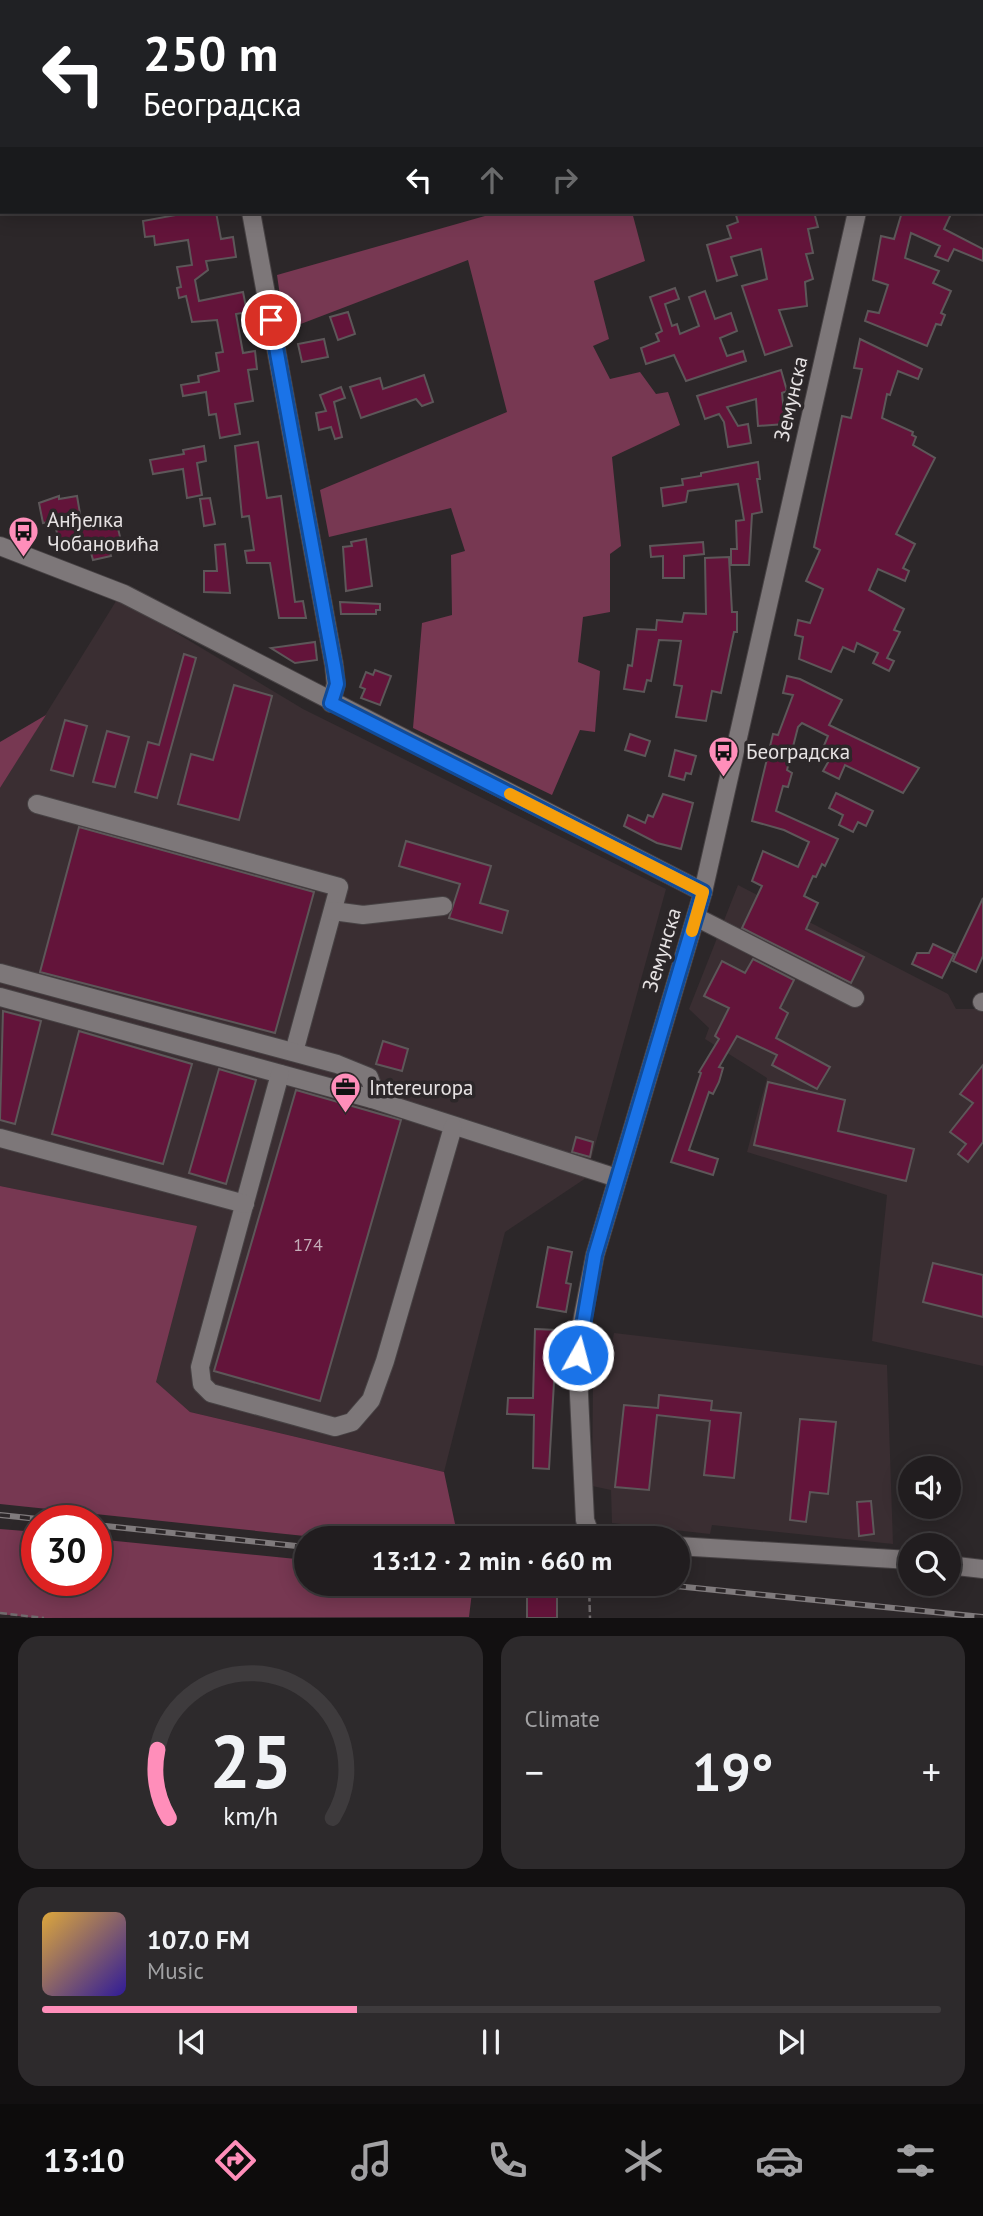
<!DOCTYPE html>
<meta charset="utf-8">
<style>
:root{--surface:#211d1f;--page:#2d2a2c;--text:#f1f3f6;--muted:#a2a2a4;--line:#3e3b3d;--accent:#ff8eba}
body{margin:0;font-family:"PT Sans",sans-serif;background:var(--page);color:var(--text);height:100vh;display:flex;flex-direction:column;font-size:26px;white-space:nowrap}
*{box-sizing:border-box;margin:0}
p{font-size:23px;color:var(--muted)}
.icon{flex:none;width:38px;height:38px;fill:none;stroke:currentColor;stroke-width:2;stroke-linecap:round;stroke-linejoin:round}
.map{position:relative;height:1618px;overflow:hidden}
.panel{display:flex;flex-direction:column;gap:18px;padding:18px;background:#121011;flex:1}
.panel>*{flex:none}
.banner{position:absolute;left:0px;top:0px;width:984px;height:214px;box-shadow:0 4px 18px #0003,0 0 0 2px var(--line);background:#202124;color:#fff;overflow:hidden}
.fabs{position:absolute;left:898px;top:1456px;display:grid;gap:14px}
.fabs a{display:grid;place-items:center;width:63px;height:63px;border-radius:50%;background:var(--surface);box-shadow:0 4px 18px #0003,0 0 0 2px var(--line);font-size:35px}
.speed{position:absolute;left:21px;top:1505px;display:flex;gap:14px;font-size:35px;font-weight:700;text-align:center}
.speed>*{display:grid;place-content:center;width:91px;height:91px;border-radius:50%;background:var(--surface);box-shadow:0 4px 18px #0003,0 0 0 2px var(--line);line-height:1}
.speed .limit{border:10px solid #d22;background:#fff;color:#111}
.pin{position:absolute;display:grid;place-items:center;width:60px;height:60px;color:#fff;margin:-30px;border:4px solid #fff;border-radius:50%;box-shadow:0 2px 7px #0007}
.me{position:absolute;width:77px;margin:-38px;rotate:7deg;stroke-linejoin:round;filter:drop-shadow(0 0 5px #0008)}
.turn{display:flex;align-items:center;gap:24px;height:147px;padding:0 28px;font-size:32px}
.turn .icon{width:91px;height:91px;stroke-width:2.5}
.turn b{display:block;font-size:49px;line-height:60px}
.lanes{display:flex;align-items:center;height:66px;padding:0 28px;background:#0003;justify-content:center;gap:35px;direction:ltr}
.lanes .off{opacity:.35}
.big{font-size:52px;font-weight:700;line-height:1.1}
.panel .widget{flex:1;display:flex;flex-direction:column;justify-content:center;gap:10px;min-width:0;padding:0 24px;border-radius:21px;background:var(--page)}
.panel .dial{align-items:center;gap:0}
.dial svg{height:182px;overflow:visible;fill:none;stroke:var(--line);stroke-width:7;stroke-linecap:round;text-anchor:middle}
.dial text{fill:var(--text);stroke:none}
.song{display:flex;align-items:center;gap:21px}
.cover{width:84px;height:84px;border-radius:10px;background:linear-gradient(135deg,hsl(40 70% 55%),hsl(250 70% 35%))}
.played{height:7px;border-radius:4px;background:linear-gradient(90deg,var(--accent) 35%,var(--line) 35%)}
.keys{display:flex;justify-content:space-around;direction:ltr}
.heat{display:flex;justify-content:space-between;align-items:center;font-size:38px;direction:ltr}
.panel .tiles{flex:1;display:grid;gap:18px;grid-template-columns:1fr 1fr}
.widget:last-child{grid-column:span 2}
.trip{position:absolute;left:294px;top:1526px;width:396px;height:70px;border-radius:35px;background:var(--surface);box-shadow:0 4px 18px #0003,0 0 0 2px var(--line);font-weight:700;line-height:70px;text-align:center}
.tabs{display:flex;height:112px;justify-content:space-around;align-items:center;background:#0d0c0c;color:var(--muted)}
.tabs .icon{width:49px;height:49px}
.tabs .active{color:var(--accent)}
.tabs b{font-size:32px;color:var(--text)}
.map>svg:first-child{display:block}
.built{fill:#3a2e32}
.green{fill:#773852}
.building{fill:#63143a;stroke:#5d5759;stroke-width:2}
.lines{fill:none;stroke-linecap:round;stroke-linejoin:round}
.minor-casing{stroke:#474244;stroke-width:20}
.path{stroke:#706b6d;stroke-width:2.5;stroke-dasharray:7 3.5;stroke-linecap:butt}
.minor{stroke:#7d7779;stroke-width:18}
.rail-casing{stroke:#807b7d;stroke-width:6}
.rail{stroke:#2c2729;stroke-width:3.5;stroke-dasharray:10;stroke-linecap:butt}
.route-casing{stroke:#114b97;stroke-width:18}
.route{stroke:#1a73e8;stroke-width:12}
.slow{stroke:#f59e0b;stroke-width:12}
.labels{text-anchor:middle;stroke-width:7;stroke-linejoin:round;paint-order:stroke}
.number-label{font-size:18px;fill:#c5aeb9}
.street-label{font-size:21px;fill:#e6e2e3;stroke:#2c2729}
.poi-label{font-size:21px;fill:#e6e2e3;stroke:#2c2729;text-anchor:start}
</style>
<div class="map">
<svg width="983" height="1618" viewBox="0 0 983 1618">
<rect width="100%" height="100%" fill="#2c2729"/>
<g class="built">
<path d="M118 598 303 709 666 889 586 1178 505 1232 444 1472 190 1412 155 1382 196 1227 0 1186V788Z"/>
<path d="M738 885 948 994 956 1009H983V1366L872 1341 887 1195 747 1152 767 1078 705 1039 709 1028 689 1009Z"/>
<path d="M614 1333 887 1365 893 1544 712 1525 710 1534 612 1523 611 1490 592 1486 593 1383H604Z"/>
</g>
<g class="green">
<rect x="348" y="0" width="384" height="2"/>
<path d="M499 212H632L645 261 594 281 609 339 593 346 610 379 640 372 656 394 668 392 680 425 612 457 621 546 610 554V612L583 617 578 662 600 671 595 732 580 730 552 795 413 728 422 623 452 615 451 555 465 551 451 508 329 537 320 490 507 412 468 260 285 330 277 275Z"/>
<path d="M46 715 0 788V742Z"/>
<path d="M0 1186 197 1226 156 1382 190 1412 444 1472 458 1538H324L0 1504Z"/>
<path d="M0 1529 37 1532V1580H96V1539L306 1560V1584H473L469 1617 36 1618 0 1614Z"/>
</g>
<g class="building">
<path d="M192 212H216L221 239 233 237 236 257 206 261 208 270 195 280 199 301 243 292 247 312 236 314 243 353 255 351 257 369 248 370 253 401 235 404 240 434 220 438 216 414 209 415 206 392 183 396 181 385 199 382 198 376 219 371 216 353 223 352 217 320 192 322 186 296 179 298 177 288 181 287 177 267 192 265 188 240 155 245 154 236 145 237 143 221Z"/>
<path d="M735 212H814L818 227 808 229 813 253 806 254 813 279 805 282 807 306 779 310 792 346 765 355 742 286 767 279 761 249 731 257 737 275 717 281 707 245 731 238 727 226 738 222Z"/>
<path d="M902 212H952L944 229 983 249V261L954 249 948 261 935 256 940 246 911 233 905 258 939 271 933 283 951 291 941 313 945 315 941 325 936 324 927 346 865 321 868 311 879 313 888 285 873 280 881 236 894 239Z"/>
<path d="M675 288 679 299 665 304 672 326 677 324 680 334 699 326 689 297 705 291 715 319 731 313 737 331 720 338 727 356 743 351 746 361 686 381 674 355 646 364 641 348 659 341 656 334 662 331 650 297Z"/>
<path d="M348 312 355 334 338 340 330 317Z"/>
<path d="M324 339 328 357 302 362 298 344Z"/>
<path d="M860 339 922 369 918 379 898 371 890 395 887 394 882 418 913 432 912 435 916 437 913 445 935 458 896 534 915 544 903 568 909 571 905 581 878 569 869 590 904 609 894 630 900 632 887 658 894 661 889 671 873 663 878 653 857 643 854 652 843 647 831 672 799 659 803 637 795 635 798 620 810 623 823 589 806 581 820 550 814 547 842 416 851 418 862 369 854 368Z"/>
<path d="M781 370 787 391 782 393 785 424 758 426 756 399 727 407 738 426 748 424 751 443 728 447 724 422 719 414 705 419 697 396Z"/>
<path d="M424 375 433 402 422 406 416 399 361 418 350 387 380 378 383 389Z"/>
<path d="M341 387 345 398 334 402 342 437 335 439 331 427 319 430 316 413 326 411 320 395Z"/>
<path d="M258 442 267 498 281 496 295 602 303 601 306 618H279L270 563H247L245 551 254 550 249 516 242 517 235 446Z"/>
<path d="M204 446 206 461 197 463 202 495 187 498 183 469 153 474 150 460 184 454 183 450Z"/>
<path d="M758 462 760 479H757L762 512 752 514 749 565H731V549H737L736 521 744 520 738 484 688 491 686 502 663 506 661 488 683 485 682 479 701 476V473Z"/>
<path d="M59 496V499L77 496 82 525 116 520 122 545 109 548 111 556 93 560 88 542 59 547 55 521 43 523 39 503Z"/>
<path d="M210 498 215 524 204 526 200 499Z"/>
<path d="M366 539 372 586 346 591 343 547 352 546 351 542Z"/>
<path d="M703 542 704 554 684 556V578H663V556L651 557 650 546Z"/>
<path d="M225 544 230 593 204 592V571H217L215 545Z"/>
<path d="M729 557 732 612H737V632H734L721 693 712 691 706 721 676 717 682 686 674 685 681 641 659 640 651 681 647 680 644 692 624 689 628 665 632 666 637 629 656 630 657 620 682 622 684 613 706 614 705 558Z"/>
<path d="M340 602 380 604V610H376V614H341Z"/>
<path d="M315 642 317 660 295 663 271 648Z"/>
<path d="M184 654 196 658 157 798 135 792 148 742 159 745Z"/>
<path d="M375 670 391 676 380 705 361 698 365 689 360 687 366 672 373 675Z"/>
<path d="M787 676 800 679 842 700 829 725 919 768 903 793 845 765 839 779 823 771 831 757 821 753 828 736 802 723 798 727 787 770 792 773 788 787 783 786 776 811 838 839 825 866 822 864 816 877 813 876 804 896 818 903 806 929 864 957 851 983 742 928 762 886 752 881 763 851 798 867 809 842 784 830 752 821 773 734 778 735 793 695 783 693Z"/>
<path d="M234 685 272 696 239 820 178 804 191 754 213 760Z"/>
<path d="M65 720 87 726 73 776 51 770Z"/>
<path d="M107 731 129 737 115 787 93 782Z"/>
<path d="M630 734 650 741 645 756 625 750Z"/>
<path d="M675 750 696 756 691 774 686 773 684 780 669 776Z"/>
<path d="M836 793 873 811 866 826 858 822 853 832 839 825 843 815 829 808Z"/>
<path d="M663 794 693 803 681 849 657 843 624 826 628 815 645 823 648 815 653 817Z"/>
<path d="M79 827 314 892 275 1033 40 972Z"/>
<path d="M406 841 491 866 480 903 508 911 502 933 449 918 460 884 399 866Z"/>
<path d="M983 898V956L976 972 953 961Z"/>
<path d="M933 944 954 954 942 978 912 964 917 953H929Z"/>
<path d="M753 959 794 980 780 1008 788 1013 776 1038 830 1067 817 1089 772 1065 777 1055 737 1036 719 1067 723 1068 719 1082 713 1094 709 1092 689 1150 718 1159 713 1175 671 1162 701 1073 699 1072 719 1039 715 1036 729 1008 704 996 722 961 745 973Z"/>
<path d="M3 1011 41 1021 15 1124 0 1120Z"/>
<path d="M79 1031 192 1064 163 1164 52 1134Z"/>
<path d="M383 1041 408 1049 402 1071 376 1064Z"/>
<path d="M983 1065V1142L968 1162 958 1154 966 1144 950 1132 973 1103 960 1094Z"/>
<path d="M219 1069 256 1080 226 1184 189 1173Z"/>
<path d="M768 1082 845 1100 838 1131 914 1149 906 1181 754 1145Z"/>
<path d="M296 1090 401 1120 320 1401 214 1371Z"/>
<path d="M576 1137 593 1142 590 1157 572 1152Z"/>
<path d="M548 1247 572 1252 566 1283 571 1284 566 1312 537 1307Z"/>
<path d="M933 1263 983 1275V1317L923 1302Z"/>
<path d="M535 1329 557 1330 549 1469 533 1468 534 1415 507 1414 508 1398H533Z"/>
<path d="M659 1395 712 1401 711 1410 741 1413 734 1478 704 1475 710 1421 657 1415 649 1490 615 1487 624 1405 658 1408Z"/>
<path d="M800 1419 836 1422 828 1494 810 1492 806 1522 790 1520Z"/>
<path d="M871 1501 874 1534 859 1536 857 1502Z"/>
<rect x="527" y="1595" width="30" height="23"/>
</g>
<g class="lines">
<defs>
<g id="minor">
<path d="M211 0 212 2"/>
<path d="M904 2 905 0"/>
<path d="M251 212 334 665 336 684 331 703"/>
<path d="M0 546 124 594 703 892"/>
<path d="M37 804 339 887 294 1052"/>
<path d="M333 911 363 915 443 906"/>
<path d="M696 917 855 998"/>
<path d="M0 973 337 1064 369 1077 373 1088 372 1099"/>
<path d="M0 997 372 1099 617 1178"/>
<path d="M982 1002H983"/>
<path d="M280 1074 200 1367 202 1384 211 1393 335 1427 352 1422 371 1400 385 1361 453 1127"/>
<path d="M0 1138 245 1204"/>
<path d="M599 1538 589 1531 585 1520 578 1374 582 1322 595 1255 703 892 857 212"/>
<path d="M677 1546 910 1560"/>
<path d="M948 1565 983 1569"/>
</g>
</defs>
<use href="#minor" class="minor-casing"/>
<g class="path">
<path d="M589 1584 590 1618"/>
<path d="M0 1613 44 1618"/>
</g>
<use href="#minor" class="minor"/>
<defs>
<g id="rail">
<path d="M0 1515 57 1521"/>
<path d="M96 1525 306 1547"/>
<path d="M656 1584 983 1617"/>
</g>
</defs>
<use href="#rail" class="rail-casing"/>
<use href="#rail" class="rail"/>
</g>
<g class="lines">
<defs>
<path id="route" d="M271 320 334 665 337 684 331 703 703 892 595 1255 578 1355"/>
</defs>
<use href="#route" class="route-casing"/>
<use href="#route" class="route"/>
<path class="slow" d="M510 794 703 892 692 931"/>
</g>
<defs>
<symbol id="bus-pin" viewBox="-11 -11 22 30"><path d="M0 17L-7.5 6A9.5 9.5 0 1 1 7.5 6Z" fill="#ff8eba" stroke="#2c2729"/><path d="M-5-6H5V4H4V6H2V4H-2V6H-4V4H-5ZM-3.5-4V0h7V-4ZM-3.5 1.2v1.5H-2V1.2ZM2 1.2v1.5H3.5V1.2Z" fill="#111"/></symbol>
<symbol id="office-pin" viewBox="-11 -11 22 30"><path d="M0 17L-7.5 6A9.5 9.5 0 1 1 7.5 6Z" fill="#ff8eba" stroke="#2c2729"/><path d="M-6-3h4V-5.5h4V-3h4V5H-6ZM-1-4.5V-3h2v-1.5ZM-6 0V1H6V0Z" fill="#111"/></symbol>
</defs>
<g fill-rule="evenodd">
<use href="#bus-pin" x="6" y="514" width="35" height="47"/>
<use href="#bus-pin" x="706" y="734" width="35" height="47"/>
<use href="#office-pin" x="328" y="1070" width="35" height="47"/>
</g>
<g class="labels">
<g class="number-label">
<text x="308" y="1251">174</text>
</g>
<g class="street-label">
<text transform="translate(791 399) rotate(-77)" y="7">Земунска</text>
<text transform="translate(662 950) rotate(-73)" y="7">Земунска</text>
</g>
<g class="poi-label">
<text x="47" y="527">Анђелка<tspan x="47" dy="24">Чобановића</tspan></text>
<text x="746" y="759">Београдска</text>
<text x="369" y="1095">Intereuropa</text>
</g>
</g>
</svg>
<div class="fabs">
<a><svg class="icon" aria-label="sound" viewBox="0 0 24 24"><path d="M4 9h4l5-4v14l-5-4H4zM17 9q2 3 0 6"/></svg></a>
<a><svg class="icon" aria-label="search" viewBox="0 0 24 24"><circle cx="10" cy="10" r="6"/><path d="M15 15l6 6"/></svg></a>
</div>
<div class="speed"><div class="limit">30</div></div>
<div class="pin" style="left:271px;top:320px;background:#d93025"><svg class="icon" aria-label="arrive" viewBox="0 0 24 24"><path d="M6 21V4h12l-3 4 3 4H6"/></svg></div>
<svg class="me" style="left:578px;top:1355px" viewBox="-20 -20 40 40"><circle r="17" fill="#1a73e8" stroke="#fff" stroke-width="3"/><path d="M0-11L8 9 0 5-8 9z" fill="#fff"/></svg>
<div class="trip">13:12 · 2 min · 660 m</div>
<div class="banner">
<div class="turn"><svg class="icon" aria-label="left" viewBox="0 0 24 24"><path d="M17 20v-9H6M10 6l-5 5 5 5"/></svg><div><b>250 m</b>Београдска</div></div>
<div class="lanes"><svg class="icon" aria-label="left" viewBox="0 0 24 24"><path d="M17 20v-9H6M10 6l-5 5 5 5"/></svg><svg class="icon off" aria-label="ahead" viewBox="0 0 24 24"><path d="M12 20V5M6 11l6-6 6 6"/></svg><svg class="icon off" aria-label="right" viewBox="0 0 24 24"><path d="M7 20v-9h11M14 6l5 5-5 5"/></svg></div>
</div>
</div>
<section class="panel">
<div class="tiles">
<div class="widget dial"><svg viewBox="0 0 100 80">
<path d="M14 69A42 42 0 1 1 86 69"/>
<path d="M14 69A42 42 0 0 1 9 39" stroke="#ff8eba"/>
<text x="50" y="56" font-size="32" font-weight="700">25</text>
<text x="50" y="72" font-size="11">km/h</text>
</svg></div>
<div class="widget"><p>Climate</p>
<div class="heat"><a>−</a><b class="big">19°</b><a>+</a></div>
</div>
<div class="widget">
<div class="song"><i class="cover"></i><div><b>107.0 FM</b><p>Music</p></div></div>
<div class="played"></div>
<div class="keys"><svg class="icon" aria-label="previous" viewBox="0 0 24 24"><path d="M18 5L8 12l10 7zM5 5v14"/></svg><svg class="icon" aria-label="pause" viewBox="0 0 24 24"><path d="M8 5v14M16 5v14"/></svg><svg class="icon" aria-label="next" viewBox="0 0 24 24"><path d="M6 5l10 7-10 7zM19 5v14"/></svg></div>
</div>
</div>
</section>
<nav class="tabs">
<b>13:10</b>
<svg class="icon active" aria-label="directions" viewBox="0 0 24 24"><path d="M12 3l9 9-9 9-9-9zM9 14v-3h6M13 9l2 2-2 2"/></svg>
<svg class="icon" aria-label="music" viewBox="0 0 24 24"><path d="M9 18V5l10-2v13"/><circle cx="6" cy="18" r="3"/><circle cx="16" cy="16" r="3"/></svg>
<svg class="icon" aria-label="phone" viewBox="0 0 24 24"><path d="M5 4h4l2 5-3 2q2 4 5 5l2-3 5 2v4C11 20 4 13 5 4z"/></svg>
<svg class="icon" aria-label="climate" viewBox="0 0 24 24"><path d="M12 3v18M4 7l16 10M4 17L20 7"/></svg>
<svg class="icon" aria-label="car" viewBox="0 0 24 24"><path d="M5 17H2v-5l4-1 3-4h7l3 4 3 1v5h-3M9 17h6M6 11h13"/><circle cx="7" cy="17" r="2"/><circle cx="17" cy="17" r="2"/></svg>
<svg class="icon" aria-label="filters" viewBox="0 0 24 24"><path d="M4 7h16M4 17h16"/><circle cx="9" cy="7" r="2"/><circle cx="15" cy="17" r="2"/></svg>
</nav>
